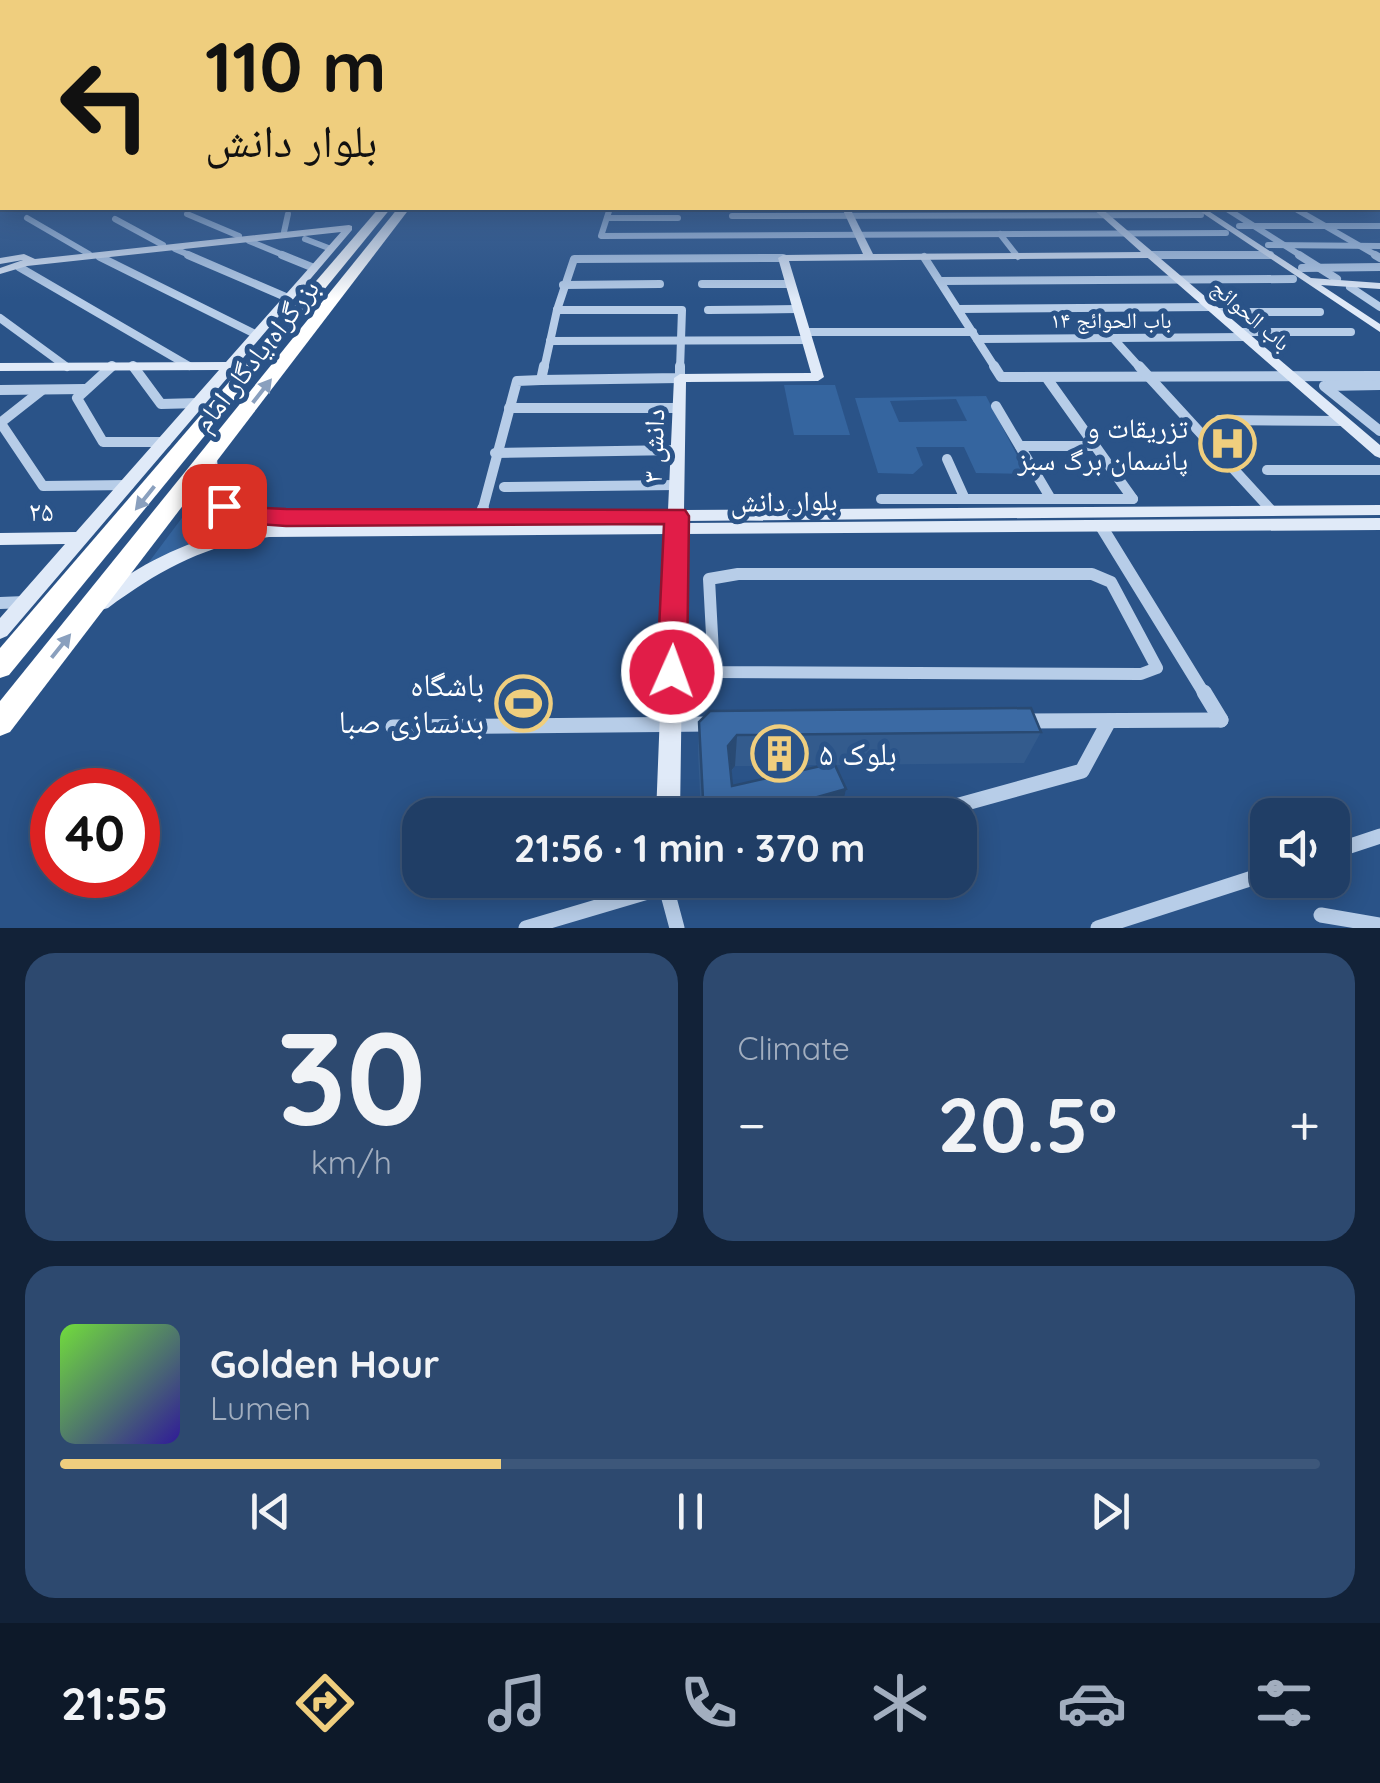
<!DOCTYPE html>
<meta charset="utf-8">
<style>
:root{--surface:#203e66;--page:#2d496f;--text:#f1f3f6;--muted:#a2aebf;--line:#3d577a;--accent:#efce7e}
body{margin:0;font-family:Quicksand,"Noto Naskh Arabic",sans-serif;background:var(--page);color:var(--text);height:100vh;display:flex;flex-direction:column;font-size:38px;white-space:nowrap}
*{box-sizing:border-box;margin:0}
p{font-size:32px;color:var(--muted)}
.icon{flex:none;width:55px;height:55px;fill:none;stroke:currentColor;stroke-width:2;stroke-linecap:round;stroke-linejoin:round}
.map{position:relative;height:928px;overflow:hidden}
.details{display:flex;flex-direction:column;gap:25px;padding:25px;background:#122238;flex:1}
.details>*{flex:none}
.hud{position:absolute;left:0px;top:0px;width:1380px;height:210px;box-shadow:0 5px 25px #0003,0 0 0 2px var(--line);background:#efce7e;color:#111;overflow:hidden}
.buttons{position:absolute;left:1250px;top:798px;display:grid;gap:20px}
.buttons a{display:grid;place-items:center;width:100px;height:100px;border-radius:20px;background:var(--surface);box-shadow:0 5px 25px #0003,0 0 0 2px var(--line);font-size:50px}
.speed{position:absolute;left:30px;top:768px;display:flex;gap:20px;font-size:50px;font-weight:700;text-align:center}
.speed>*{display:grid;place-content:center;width:130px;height:130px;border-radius:50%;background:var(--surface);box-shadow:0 5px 25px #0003,0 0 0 2px var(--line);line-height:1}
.speed .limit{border:15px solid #d22;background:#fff;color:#111}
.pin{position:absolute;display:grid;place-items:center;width:85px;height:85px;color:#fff;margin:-42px;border-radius:20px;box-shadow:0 5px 15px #0006}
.me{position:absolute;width:110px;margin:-55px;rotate:2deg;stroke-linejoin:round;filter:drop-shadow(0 0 8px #0008)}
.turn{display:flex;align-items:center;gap:35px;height:210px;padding:0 40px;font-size:45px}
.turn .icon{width:130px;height:130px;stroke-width:2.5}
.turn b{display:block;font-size:70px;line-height:85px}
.big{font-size:75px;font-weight:800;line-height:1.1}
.details .tile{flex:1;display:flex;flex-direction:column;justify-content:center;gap:15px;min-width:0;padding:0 35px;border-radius:30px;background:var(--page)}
.details .dial{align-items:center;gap:0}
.dial b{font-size:130px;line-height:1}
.song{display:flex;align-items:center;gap:30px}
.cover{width:120px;height:120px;border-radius:15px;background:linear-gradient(135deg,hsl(100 70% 55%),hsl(250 70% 35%))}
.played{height:10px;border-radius:5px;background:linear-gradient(90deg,var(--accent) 35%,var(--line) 35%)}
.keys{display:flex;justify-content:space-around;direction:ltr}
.heat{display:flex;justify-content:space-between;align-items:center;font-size:55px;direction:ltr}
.details .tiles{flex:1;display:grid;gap:25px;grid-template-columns:1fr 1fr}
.tile:last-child{grid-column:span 2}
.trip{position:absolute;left:402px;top:798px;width:575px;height:100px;border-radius:30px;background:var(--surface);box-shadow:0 5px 25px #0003,0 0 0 2px var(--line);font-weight:800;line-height:100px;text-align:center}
.tabs{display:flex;height:160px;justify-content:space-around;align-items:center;background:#0d1929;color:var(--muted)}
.tabs .icon{width:70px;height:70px}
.tabs .on{color:var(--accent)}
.tabs b{font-size:45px;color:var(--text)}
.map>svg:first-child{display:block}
.green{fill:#35659f;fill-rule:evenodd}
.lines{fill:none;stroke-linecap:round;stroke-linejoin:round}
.street-far4{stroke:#b7cde8;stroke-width:6}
.street-far3{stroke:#b7cde8;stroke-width:8}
.street-far2{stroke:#b7cde8;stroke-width:10}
.street-far1{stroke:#b7cde8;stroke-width:12}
.street{stroke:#b7cde8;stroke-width:15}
.secondary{fill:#e0eaf8;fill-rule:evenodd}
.highway{fill:#fff;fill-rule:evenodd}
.wall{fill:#335b8d;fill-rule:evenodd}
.shaded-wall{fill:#294a73}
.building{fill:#3b6aa4;stroke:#294a73;stroke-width:2.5}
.oneway{fill:#8aa0be}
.route{fill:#e11d48;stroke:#92132f;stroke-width:2.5}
.labels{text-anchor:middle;stroke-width:10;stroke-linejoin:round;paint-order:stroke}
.far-street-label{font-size:22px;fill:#fff;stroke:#2a5388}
.street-label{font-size:28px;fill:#fff;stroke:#2a5388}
.poi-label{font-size:28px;fill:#fff;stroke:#2a5388;text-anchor:end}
.near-poi-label{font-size:32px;fill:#fff;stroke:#2a5388;text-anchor:end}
</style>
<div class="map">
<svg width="1380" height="928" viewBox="0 0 1380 928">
<rect width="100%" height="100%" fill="#2a5388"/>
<g class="green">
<path d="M784 385H835L850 435H794Z"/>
<path d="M986 396 1027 474 976 473 964 447H916L923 465 913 474 878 473 855 398ZM956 399 967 421 899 422 890 401Z"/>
<path d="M202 491 212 506 226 513 210 527 212 537 143 570Z"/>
</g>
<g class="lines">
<g class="street-far4">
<path d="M610 208 601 236 1226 233"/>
<path d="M1294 208 1379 257"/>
<path d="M1227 209 1380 208"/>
<path d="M1227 209 1303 257"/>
<path d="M187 214 239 236"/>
<path d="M732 216 1201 215"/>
<path d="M27 218 89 254"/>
<path d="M607 218H678"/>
<path d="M115 219 163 245"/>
<path d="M1239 226H1380"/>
<path d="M284 232 288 214"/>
<path d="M1000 234 1018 257"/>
<path d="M305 239 331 249"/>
<path d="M249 241 288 257"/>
<path d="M1268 245 1380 246"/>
<path d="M175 249 194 257"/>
<path d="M1151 255H1270"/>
</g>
<g class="street-far3">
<path d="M188 255 288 298"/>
<path d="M282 255 314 268"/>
<path d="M1151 255H1270"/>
<path d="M1299 255 1337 279"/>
<path d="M1375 255 1380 258"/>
<path d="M100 257 257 335"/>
<path d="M924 257 996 369"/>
<path d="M19 267 189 366"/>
<path d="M1302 268 1380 267"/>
<path d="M940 281 1293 279"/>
<path d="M702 284H791"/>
<path d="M563 285 660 284"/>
<path d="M1350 287 1380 307"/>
<path d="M958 309 1211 307"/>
<path d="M557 310H682L680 369"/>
<path d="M557 310 574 259 783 258"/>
<path d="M708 310 798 309"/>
<path d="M1217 312H1320"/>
<path d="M0 318 67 367"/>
<path d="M805 332H973"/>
<path d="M1241 332H1351"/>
<path d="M1113 338 1141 369"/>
<path d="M977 339 1246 337"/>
<path d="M550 341 808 340"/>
<path d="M109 369 112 366"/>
<path d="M544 369 557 310"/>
</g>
<g class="street-far2">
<path d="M112 366 77 398 103 442H166"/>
<path d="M133 366 161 404 199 403"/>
<path d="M544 366 541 380 680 378V366"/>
<path d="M994 366 1001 377 1380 376"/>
<path d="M1139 366 1272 511"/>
<path d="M1046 377 1133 499"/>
<path d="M1324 386 1380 431"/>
<path d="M1326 386 1380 385"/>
<path d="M0 390 85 389"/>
<path d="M996 406 1051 499"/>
<path d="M509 408H679"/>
<path d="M1219 420 1343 421"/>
<path d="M0 422 43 486 129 485"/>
<path d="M0 423 42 390"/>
<path d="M1020 446H1095"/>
<path d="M495 453 678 450"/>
<path d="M947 459 965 499"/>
<path d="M1267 470H1380"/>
<path d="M504 487 677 485"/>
<path d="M881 499H1133"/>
<path d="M482 512 517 381 541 380"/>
</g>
<g class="street-far1">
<path d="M481 517 483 509"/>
<path d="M1101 526 1205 695"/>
<path d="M738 574H1092L1111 582 1157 668 1141 674 714 672 709 579Z"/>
<path d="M0 603 25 602"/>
<path d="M673 672H714"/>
</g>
<g class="street">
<path d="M1204 692 1221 720"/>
<path d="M1024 721 1221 720"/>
<path d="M393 727 712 724"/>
<path d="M923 815 1082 771 1109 721"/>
<path d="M1332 852 1380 836"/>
<path d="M666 887 677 928"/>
<path d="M1321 915 1380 925"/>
<path d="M526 928 688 880"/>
<path d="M1098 928 1268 873"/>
</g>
<g class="secondary">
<rect x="1378" y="184" width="2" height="4"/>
<rect x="0" y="188" width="2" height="4"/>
<path d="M842 208H850L873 254 1141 252 1092 208H1101L1380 445V458L1375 456 1148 258 789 261 824 377 818 381 686 382 684 510 1380 505V515L684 521V523L1380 518V530L684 534 680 815H656L667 534 269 537C204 545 160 570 108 608L101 610 94 608 92 603C99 593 112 586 122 579 168 549 215 531 269 525L668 523V521L286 524C255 522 225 519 204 493L203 459 210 454 217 459 220 491C233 504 247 509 265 511L668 510 674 378 680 374 811 373 778 258 783 255 863 254Z"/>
<path d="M1195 208H1204L1311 278 1380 283V289L1321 285 1380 324V332Z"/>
<path d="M349 225 352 226V230L238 364 237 369 234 370 7 636 0 639V618L65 544 0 545V533L76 532 219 370 0 371V363L226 362 341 232 27 266 0 274V268L23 260 0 264V258L24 254 35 259Z"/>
<path d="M653 880H679L675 895 666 899 657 895Z"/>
</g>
<g class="highway">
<path d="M379 208H391L9 675 0 678V648Z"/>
<path d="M398 208H410L10 732 0 736V701Z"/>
</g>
</g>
<path class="wall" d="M699 722 1041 732 1024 763 835 765 840 815H701L698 753ZM821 765 732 786 731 772 735 766Z"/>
<g class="shaded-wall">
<path d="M737 735 735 766 726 777 728 746Z"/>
<path d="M846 789 840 815H753Z"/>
</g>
<path class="building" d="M1031 708 1041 732 737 735 728 746 732 786 834 763 846 789 753 815H726L703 799 699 722 710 711Z"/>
<defs><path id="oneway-solid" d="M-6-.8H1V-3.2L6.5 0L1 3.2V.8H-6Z" transform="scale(2.5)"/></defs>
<g class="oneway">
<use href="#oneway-solid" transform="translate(262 391) rotate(-52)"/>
<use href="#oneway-solid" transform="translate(145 498) rotate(129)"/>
<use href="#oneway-solid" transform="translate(61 646) rotate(-51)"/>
</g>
<linearGradient id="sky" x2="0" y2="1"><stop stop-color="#172e4b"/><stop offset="0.57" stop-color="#446696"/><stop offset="1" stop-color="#446696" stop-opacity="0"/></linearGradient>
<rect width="1380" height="299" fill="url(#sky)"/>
<path class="route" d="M224 498 246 507 286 509 685 510 689 516 687 672 683 681 672 685 661 681 657 672 664 524 286 526 241 523 212 506Z"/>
<defs>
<symbol id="hospital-ring" viewBox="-11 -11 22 22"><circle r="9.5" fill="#2a5388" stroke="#efce7e" stroke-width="1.5"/><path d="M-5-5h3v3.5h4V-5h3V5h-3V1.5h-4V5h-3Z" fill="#efce7e"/></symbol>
<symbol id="stadium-ring" viewBox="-11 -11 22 22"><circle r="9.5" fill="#2a5388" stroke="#efce7e" stroke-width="1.5"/><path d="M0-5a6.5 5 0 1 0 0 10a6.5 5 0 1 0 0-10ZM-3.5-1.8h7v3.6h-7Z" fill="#efce7e"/></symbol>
<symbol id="building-ring" viewBox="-11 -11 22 22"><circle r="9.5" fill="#2a5388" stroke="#efce7e" stroke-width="1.5"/><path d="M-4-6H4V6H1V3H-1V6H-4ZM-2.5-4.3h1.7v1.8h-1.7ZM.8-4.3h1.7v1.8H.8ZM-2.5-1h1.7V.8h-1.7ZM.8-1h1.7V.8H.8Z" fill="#efce7e"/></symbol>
</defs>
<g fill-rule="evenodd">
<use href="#hospital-ring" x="1196" y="412" width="63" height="63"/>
<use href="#stadium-ring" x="492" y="672" width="63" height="63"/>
<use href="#building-ring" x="748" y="722" width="63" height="63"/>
</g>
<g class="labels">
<g class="far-street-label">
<text transform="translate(1251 315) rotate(41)" y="8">باب الحوائج</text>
<text x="1111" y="328">باب الحوائج ۱۴</text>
</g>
<g class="street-label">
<text transform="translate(256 355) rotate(-52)" y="10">بزرگراه یادگار امام</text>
<text transform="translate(653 446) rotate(-88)" y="10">دانش ۳</text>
<text transform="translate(784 501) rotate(-1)" y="10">بلوار دانش</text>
<text x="41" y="521">۲۵</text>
</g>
<g class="poi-label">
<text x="1188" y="438">تزریقات و<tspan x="1188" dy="32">پانسمان برگ سبز</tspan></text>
</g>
<g class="near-poi-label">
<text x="484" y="696">باشگاه<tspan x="484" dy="37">بدنسازی صبا</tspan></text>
<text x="819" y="765" text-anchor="start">بلوک ۵</text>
</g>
</g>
</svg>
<div class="buttons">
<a><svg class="icon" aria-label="sound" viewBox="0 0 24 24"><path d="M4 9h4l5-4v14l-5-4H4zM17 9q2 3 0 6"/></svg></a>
</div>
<div class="speed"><div class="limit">40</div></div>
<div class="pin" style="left:224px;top:506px;background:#d93025"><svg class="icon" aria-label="arrive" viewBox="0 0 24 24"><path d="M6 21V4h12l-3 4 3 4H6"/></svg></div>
<svg class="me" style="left:672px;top:672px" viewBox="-20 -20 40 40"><circle r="17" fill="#e11d48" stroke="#fff" stroke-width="3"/><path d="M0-11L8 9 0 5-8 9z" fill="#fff"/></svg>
<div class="trip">21:56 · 1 min · 370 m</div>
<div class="hud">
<div class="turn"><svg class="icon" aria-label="left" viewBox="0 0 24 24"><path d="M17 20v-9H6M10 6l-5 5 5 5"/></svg><div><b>110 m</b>بلوار دانش</div></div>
</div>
</div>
<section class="details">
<div class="tiles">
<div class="tile dial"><b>30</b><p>km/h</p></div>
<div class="tile"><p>Climate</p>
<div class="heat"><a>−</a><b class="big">20.5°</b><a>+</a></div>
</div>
<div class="tile">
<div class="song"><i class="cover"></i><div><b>Golden Hour</b><p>Lumen</p></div></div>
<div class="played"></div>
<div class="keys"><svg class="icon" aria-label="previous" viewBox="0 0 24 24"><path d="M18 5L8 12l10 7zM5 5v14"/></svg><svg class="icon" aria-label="pause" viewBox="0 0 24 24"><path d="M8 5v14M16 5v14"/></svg><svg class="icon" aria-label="next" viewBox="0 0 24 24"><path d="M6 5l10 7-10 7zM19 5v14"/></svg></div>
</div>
</div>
</section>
<nav class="tabs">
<b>21:55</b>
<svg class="icon on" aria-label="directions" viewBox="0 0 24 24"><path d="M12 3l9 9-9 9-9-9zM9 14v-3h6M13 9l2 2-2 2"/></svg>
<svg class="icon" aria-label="music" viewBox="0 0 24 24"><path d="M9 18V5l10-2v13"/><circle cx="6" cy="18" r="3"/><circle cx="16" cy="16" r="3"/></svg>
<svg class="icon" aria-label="phone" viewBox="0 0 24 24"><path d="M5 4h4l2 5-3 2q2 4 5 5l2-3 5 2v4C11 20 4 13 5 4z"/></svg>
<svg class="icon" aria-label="climate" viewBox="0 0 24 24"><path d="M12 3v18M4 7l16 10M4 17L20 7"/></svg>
<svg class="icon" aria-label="car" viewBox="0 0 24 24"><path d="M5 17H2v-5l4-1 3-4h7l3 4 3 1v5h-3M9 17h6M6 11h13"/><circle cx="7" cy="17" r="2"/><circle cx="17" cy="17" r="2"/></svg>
<svg class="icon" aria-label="filters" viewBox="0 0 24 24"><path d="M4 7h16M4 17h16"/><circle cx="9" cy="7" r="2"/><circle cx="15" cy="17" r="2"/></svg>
</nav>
